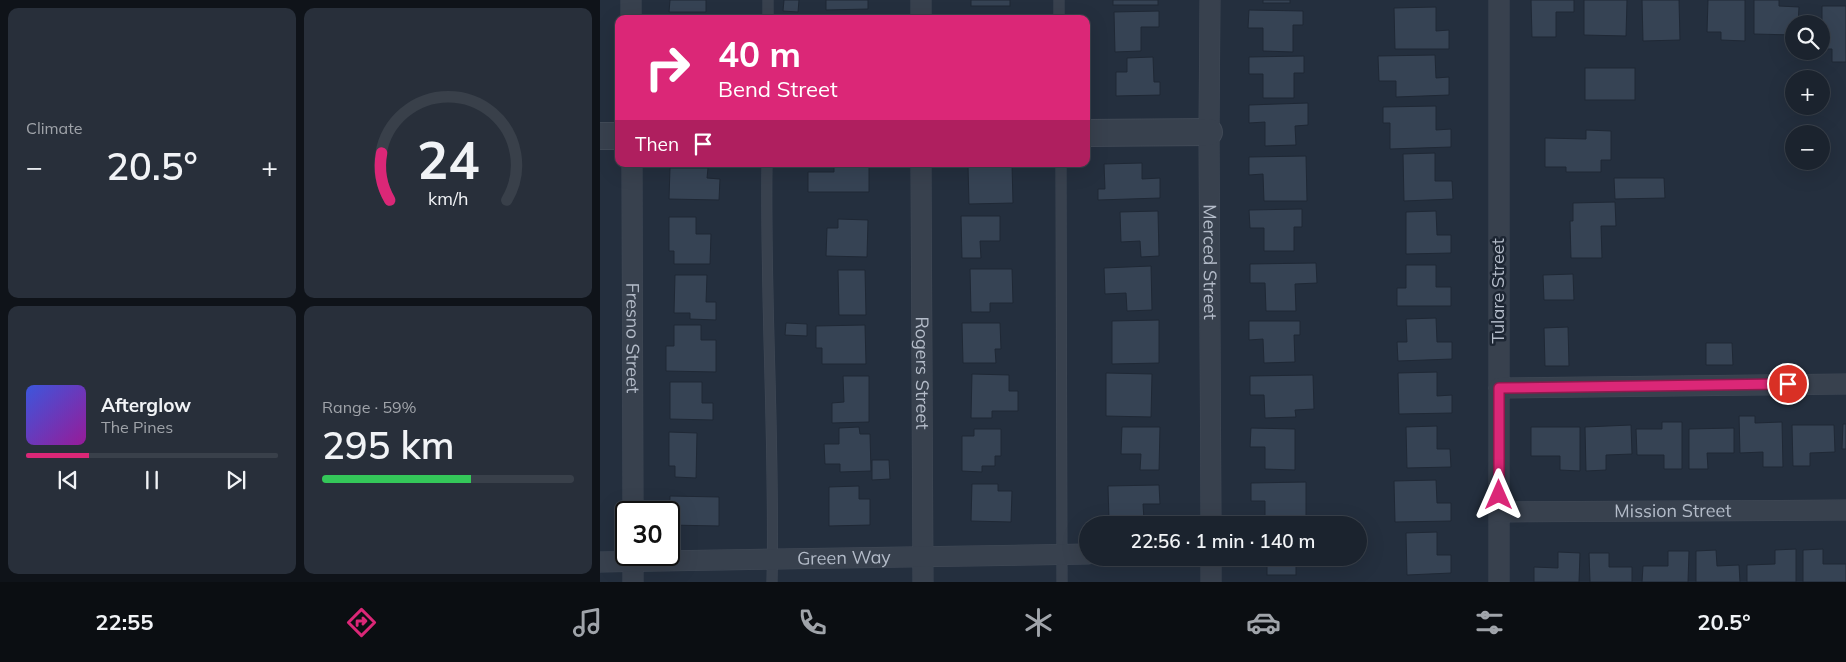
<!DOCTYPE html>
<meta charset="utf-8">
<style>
:root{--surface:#1b232e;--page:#282f3a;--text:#f1f3f6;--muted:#a0a4aa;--line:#39404a;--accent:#db2777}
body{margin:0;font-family:Mulish,sans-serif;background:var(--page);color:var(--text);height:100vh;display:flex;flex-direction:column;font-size:19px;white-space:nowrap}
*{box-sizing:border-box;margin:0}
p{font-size:16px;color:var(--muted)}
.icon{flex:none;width:28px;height:28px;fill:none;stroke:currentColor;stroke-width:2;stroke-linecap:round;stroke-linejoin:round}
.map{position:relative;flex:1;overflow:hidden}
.details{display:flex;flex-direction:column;gap:8px;padding:8px;background:#0f1319;width:600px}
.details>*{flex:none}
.banner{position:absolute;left:15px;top:15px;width:475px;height:152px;border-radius:10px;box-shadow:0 5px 20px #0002,0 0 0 1px var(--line);background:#db2777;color:#fff;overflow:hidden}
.controls{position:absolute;left:1185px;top:15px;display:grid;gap:10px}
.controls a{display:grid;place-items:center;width:45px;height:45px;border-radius:50%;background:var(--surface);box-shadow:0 5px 20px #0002,0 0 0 1px var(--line);font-size:25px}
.speed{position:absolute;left:15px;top:501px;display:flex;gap:10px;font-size:25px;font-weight:700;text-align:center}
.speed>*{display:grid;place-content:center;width:65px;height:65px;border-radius:50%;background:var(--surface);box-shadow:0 5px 20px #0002,0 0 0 1px var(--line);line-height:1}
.speed .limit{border:2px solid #111;border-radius:8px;background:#fff;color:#111}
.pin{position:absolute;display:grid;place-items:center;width:42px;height:42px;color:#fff;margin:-21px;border:2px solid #fff;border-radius:50%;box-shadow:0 1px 5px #0007}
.me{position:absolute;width:55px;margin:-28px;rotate:0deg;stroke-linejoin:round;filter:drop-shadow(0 0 4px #0008)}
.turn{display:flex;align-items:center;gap:18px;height:105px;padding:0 20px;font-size:22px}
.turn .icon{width:65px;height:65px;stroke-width:2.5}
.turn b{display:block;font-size:35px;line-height:42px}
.then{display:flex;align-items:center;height:48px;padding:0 20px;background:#0003;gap:10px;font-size:19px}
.big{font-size:38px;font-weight:600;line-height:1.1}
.details .widget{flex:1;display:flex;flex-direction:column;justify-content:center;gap:8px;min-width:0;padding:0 18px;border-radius:10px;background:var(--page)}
.details .dial{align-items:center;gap:0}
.dial svg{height:130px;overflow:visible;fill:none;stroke:var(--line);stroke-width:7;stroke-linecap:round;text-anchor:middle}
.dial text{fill:var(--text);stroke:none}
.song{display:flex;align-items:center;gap:15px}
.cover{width:60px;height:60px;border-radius:8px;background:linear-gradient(135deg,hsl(230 70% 55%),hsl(300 70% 35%))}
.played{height:5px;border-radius:2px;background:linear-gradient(90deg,var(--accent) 25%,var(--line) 25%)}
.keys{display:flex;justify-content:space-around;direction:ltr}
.heat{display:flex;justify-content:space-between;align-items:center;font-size:28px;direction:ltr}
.charge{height:8px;border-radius:4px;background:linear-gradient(90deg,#34c759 59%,var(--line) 0)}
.details .tiles{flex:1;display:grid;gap:8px;grid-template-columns:repeat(2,1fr)}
.trip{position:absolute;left:479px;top:516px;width:288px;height:50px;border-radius:25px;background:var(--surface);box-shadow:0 5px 20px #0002,0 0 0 1px var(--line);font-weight:600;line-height:50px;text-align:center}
.dock{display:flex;height:80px;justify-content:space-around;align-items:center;background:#0b0e12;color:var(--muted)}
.dock .icon{width:35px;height:35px}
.dock .selected{color:var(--accent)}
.dock b{font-size:22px;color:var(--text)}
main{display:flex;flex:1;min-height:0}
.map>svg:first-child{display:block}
.building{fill:#364354;stroke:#1f2835}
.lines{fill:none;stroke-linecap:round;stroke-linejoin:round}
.service-casing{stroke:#414a57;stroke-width:11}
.minor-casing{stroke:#414a57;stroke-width:21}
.tertiary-casing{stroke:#414a57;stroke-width:28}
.service{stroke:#38414e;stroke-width:10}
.minor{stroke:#38414e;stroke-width:20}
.tertiary{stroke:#38414e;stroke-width:26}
.route-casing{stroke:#8e194d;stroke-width:12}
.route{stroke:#db2777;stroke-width:9}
.labels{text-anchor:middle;stroke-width:5;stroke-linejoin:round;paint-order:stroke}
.street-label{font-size:18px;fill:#b4bcc9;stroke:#1d2633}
</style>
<main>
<section class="details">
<div class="tiles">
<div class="widget"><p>Climate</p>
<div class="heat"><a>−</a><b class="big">20.5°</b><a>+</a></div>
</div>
<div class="widget dial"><svg viewBox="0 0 100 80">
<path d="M14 69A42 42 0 1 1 86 69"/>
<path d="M14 69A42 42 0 0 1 9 40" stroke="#db2777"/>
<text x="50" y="56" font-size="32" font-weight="700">24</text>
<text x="50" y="72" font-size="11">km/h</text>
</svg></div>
<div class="widget">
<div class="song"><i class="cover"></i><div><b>Afterglow</b><p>The Pines</p></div></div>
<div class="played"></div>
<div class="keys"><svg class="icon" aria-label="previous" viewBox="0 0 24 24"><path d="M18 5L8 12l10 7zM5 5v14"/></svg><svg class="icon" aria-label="pause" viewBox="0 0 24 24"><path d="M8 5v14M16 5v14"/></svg><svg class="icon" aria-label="next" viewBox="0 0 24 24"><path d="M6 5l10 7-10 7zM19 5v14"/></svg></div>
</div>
<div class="widget"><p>Range · 59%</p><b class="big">295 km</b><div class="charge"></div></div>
</div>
</section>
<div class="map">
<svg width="1246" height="582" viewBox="0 0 1246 582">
<rect width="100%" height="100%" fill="#242f3e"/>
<g class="building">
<path d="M70 0H106V12H69Z"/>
<path d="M184 0H199L198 12 183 11Z"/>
<path d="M226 0H268V9L226 10Z"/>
<rect x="371" y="0" width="39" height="6"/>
<rect x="513" y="0" width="45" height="5"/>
<rect x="663" y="0" width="27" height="3"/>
<path d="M931 0H974V12H956V37H932Z"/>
<path d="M984 0H1027L1026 36 984 35Z"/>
<path d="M1042 0H1079L1080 40 1043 41Z"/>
<path d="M1108 0H1145V41L1121 40V32H1107Z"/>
<path d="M1154 0H1179V6L1199 7 1198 24H1194V35L1154 34Z"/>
<path d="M1222 6H1246V62H1232V49H1221V24H1212L1213 22H1222Z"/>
<path d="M836 7V31L849 30V49H795L794 8Z"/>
<path d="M649 10 703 11V25H693V52L663 51V28H648Z"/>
<path d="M559 11V27H541V51L515 52 514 12Z"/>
<rect x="351" y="16" width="48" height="3"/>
<rect x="74" y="17" width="33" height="2"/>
<path d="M835 55 836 78 849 77V95L796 97V81H779L778 56Z"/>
<path d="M704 56V73H694V98H663V74H649V57Z"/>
<path d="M553 57 554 82H560V95L516 96V72H527V58Z"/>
<rect x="985" y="68" width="50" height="32"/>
<path d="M708 103V125L695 126 696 145 665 146V122L649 123V105Z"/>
<path d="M836 106V130L851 129V147L790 149V123H783V107Z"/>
<path d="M986 130 1011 131V160H1001V172H966V167H945V138L986 139Z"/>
<path d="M835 153V181H852L853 199 804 201 803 154Z"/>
<path d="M706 156 707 201H664L663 174 649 175V157Z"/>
<path d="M542 163V179L560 178V198L498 200V189H505L504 164Z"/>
<path d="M234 165H269V192H208V172H234Z"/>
<path d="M412 165 413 203 369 204 368 166Z"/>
<path d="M70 168H108L107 178 120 179 119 200 69 199Z"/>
<path d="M1014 178H1064L1065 198 1015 199Z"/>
<path d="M1015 202 1016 226H1001L1002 258H971L970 221H973V203Z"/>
<path d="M702 209V227H694V251H664V228H650L649 210Z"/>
<path d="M558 211 559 256 541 257 540 241 521 242 520 212Z"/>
<path d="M836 211 837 235H851V253L806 254V212Z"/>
<path d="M361 216H400V241H380L381 258H362Z"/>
<path d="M69 217H96V234H111L110 264H74V251H69Z"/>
<path d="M238 219 268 220 267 257 226 256 227 228H238Z"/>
<path d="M716 263 717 283 695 284 696 311H666L665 283H650V264Z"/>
<path d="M806 265H836V287H851V306H797V288H806Z"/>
<path d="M551 266 552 310 527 311 526 293 505 294 504 268Z"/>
<path d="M370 269H412L413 303H390V312H371Z"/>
<path d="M238 270H265L266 315H239Z"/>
<path d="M973 274 974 300H944L943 275Z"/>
<path d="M75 275H107L106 302H116V320L90 319V313H74Z"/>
<path d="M836 318 837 342H852V359L798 361 797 342H807L806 319Z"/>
<path d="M559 320V363L512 364V321Z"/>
<path d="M649 321H700V335H694L695 362 664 363 663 339 649 340Z"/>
<path d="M186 323 207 324V336L185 335Z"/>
<path d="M362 323H400L401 349H395L396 363H363Z"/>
<path d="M74 325H101V340H116V372L66 371V346H74Z"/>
<path d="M265 325 266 364H222V348H216V326Z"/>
<path d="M968 327 969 366H945L944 328Z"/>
<path d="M1106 343H1132L1133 365H1106Z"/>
<path d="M837 372V396L852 395V413L799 414 798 373Z"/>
<path d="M506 373 552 374 551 417 506 416Z"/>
<path d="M372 374 409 375V391H418V411H392V418H371Z"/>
<path d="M713 375 714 409 695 410 696 417 665 418 664 395H650V376Z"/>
<path d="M243 376H269V422L232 423V403L244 402Z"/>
<path d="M70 382H102V403H113V420L70 419Z"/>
<path d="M1139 416H1155V423L1182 422 1183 467H1163V452L1140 453Z"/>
<path d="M1062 422H1082V469H1064V455H1037L1036 429H1062Z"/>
<path d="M1243 424H1246V449H1242Z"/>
<path d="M1031 425 1032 454 1006 455V470L986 471 985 427Z"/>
<path d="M1192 425H1234L1235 452 1210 453V466H1193Z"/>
<path d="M837 426V449H850L851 467 807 468 806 427Z"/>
<path d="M259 427 260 434H270L271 471 240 472V464H225L224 444H239V428Z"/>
<path d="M522 427H560L559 470H540L541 454H521Z"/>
<path d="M931 427H980V471L960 470V456H931Z"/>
<path d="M651 428 695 429V470L665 469V447H650Z"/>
<path d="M1134 428V453H1107L1108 469H1089V429Z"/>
<path d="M374 429H401V456H395V466H382V472L362 471V436H374Z"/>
<path d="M69 432 97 433 96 478 75 477V466H69Z"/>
<path d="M272 460H289L290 479 272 480Z"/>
<path d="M836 480 837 503H851V521L795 522 794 481Z"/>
<path d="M706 482V524L665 525V501H651V483Z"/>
<path d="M372 484H398V491H412L411 522 371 521Z"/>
<path d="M559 485 560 504H543L544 520H509L508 486Z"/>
<path d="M259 486V499H270V525L229 526V487Z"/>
<path d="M70 496 119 497V526L69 525Z"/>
<path d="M837 532V555H851V573L807 575 806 533Z"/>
<path d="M1196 549V582H1147V565L1175 564V550Z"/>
<path d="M1223 549V564H1246V582H1203V550Z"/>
<path d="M1116 550 1117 566 1139 565 1140 582H1096V551Z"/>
<path d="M1068 551H1089L1088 582H1042L1043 566H1068Z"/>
<path d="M958 552 980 553 979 582H934V567L958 568Z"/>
<path d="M989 553H1009V567H1032V582H990Z"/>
<rect x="667" y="558" width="29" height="17"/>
</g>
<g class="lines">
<defs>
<g id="service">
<path d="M168 0V19"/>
<path d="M459 0V19"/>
<path d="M167 164C165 303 175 443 172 582"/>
<path d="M461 164 462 582"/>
</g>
<g id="minor">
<path d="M31 0V19"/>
<path d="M321 0V19"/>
<path id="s1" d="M610 0 609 132 611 525"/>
<path d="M899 0V582"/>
<path id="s2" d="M32 164 33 512"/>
<path id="s3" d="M321 164 323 582"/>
<path d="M899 388 1246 384"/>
<path id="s4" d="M899 512 1246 510"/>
<path d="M33 555V582"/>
<path d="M611 558V582"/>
<path id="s5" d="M0 562 488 554"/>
</g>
<g id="tertiary">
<path d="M486 133 609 132"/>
<path d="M0 136H19"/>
</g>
</defs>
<use href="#service" class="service-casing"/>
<use href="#minor" class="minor-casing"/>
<use href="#tertiary" class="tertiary-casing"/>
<use href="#service" class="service"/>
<use href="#minor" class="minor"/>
<use href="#tertiary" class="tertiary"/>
</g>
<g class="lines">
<defs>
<path id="route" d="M899 495V388L1188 384"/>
</defs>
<use href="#route" class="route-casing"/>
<use href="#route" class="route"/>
</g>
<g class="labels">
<g class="street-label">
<text dy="6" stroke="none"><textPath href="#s1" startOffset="262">Merced Street</textPath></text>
<text transform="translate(898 291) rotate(-90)" y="6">Tulare Street</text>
<text dy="6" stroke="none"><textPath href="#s2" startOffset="174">Fresno Street</textPath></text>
<text dy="6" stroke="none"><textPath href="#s3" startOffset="209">Rogers Street</textPath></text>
<text dy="6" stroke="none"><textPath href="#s4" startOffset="174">Mission Street</textPath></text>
<text dy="6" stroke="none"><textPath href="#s5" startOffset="244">Green Way</textPath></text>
</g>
</g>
</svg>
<div class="controls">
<a><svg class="icon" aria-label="search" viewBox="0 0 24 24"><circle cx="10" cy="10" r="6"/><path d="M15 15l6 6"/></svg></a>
<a>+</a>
<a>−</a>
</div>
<div class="speed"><div class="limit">30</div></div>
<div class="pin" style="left:1188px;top:384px;background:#d93025"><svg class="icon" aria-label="arrive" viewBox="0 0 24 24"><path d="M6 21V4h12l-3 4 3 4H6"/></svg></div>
<svg class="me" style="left:899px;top:495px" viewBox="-20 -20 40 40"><path d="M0-17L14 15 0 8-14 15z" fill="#db2777" stroke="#fff" stroke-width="4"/></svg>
<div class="trip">22:56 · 1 min · 140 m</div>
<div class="banner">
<div class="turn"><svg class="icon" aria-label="right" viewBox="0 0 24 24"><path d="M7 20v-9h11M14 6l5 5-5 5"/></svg><div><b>40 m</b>Bend Street</div></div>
<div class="then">Then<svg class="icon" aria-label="arrive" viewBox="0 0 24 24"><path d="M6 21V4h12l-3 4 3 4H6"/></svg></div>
</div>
</div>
</main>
<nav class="dock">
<b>22:55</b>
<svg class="icon selected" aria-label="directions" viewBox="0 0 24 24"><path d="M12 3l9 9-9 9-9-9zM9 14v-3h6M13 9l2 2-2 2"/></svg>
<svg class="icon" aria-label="music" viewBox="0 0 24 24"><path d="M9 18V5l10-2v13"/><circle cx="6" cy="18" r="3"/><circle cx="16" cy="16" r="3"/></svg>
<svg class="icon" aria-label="phone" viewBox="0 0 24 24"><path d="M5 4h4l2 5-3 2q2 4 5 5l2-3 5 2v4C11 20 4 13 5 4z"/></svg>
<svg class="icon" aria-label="climate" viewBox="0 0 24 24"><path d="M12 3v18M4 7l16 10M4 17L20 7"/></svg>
<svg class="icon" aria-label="car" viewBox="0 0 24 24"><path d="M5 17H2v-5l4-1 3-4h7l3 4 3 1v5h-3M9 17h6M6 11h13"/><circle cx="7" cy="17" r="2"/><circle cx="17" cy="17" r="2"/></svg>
<svg class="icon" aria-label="filters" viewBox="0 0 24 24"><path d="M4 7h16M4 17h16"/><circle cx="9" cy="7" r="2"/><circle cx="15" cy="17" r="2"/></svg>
<b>20.5°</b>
</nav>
